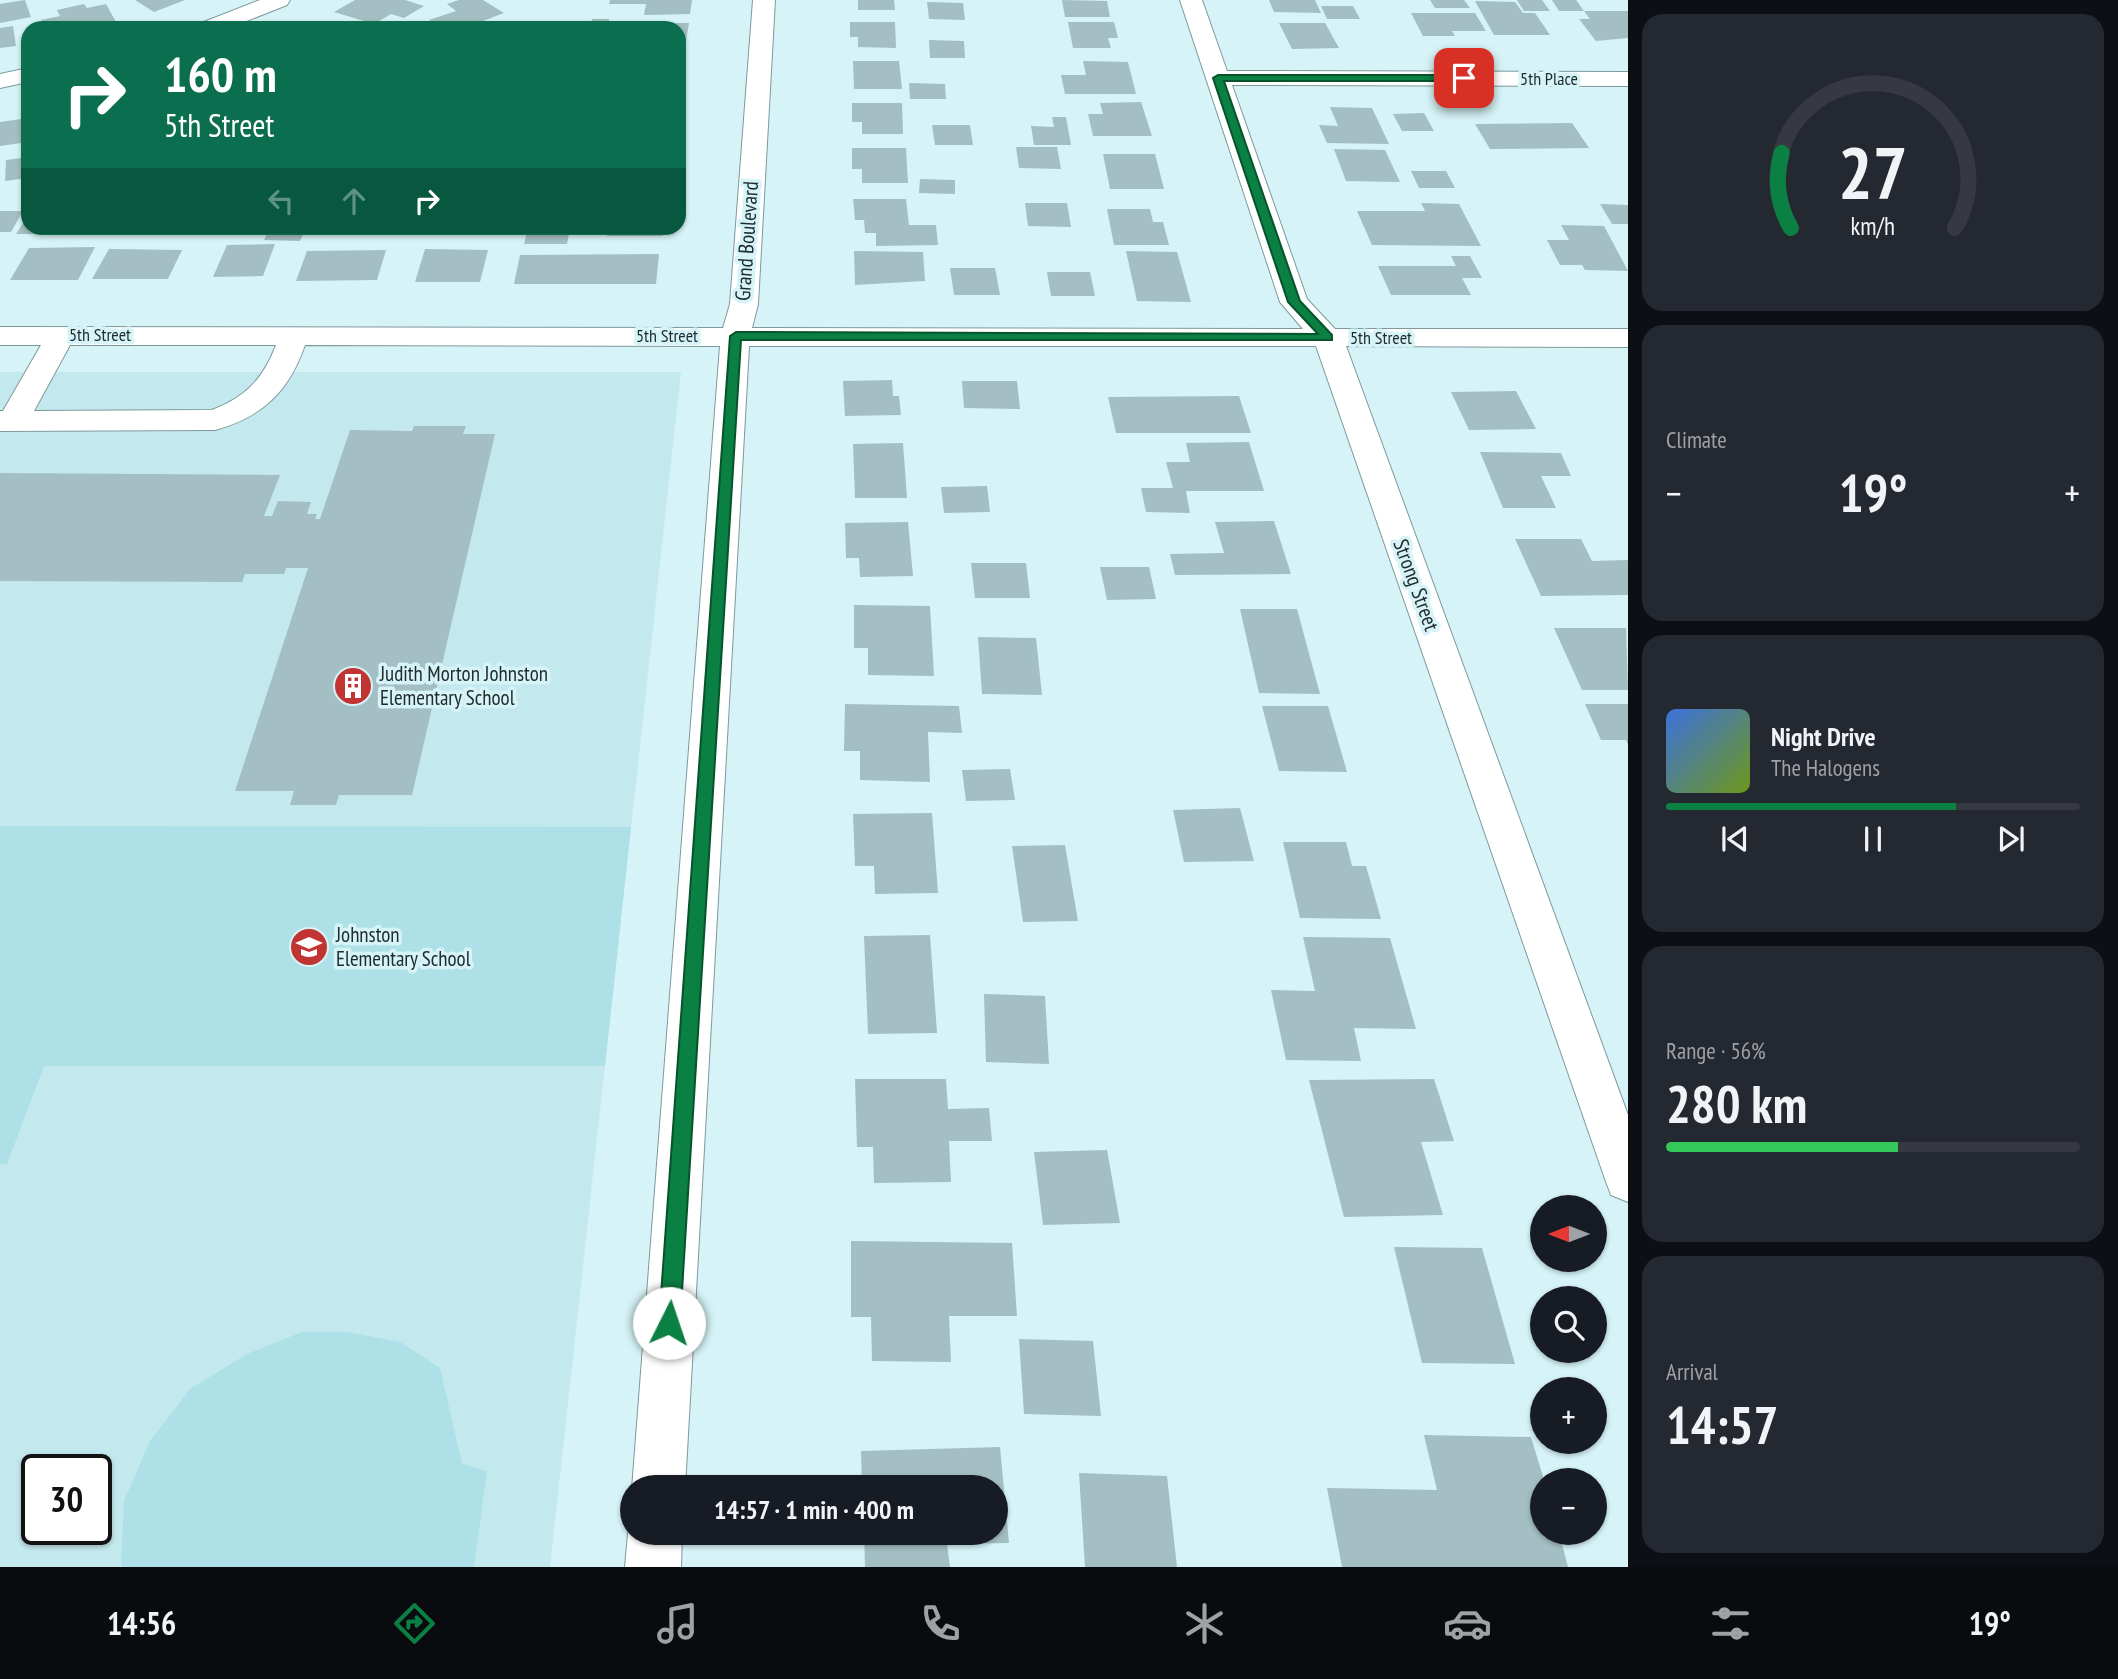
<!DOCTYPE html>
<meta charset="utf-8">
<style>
:root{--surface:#171b24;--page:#242831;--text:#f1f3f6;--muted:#9ea1a6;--line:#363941;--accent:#0b8043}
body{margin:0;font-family:"PT Sans Narrow",sans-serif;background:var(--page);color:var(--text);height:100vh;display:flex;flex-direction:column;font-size:26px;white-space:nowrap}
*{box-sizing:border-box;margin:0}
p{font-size:23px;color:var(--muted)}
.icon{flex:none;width:38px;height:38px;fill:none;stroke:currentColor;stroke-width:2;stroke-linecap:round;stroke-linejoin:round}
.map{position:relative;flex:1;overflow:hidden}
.panel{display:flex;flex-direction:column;gap:14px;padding:14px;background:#0d0f14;width:490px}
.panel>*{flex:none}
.top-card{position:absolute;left:21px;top:21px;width:665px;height:214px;border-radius:21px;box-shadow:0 2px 5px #0004;background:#0b6e4f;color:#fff;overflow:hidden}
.needle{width:46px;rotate:270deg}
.tools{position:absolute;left:1530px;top:1195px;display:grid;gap:14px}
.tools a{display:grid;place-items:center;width:77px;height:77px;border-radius:50%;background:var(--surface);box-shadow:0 2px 5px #0004;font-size:35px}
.speed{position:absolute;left:21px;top:1454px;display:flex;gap:14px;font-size:35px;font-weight:700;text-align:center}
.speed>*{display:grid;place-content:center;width:91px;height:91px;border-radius:50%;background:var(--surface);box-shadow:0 2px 5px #0004;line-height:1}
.speed .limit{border:4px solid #111;border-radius:10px;background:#fff;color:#111}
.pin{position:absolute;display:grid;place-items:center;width:60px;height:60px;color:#fff;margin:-30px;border-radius:14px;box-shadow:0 4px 10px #0006}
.me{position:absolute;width:77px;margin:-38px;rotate:4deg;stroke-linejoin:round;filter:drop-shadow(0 0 5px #0008)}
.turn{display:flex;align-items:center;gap:24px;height:147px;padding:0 28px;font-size:32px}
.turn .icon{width:91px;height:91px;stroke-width:2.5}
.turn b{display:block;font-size:49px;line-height:60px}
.lanes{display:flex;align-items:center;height:66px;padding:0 28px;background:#0003;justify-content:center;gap:35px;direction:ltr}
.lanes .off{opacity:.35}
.big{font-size:52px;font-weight:700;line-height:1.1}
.panel .tile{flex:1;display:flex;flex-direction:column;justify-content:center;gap:10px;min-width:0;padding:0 24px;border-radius:21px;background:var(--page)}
.panel .dial{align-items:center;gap:0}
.dial svg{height:182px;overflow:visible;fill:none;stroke:var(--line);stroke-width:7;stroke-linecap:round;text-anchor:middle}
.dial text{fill:var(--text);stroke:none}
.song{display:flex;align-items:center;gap:21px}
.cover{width:84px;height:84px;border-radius:10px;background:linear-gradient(135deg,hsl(220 70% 55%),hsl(80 70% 35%))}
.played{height:7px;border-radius:4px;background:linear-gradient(90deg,var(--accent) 70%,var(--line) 70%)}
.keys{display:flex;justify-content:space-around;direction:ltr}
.heat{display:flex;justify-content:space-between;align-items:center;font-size:38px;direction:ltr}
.charge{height:10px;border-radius:5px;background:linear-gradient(90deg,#34c759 56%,var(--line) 0)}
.trip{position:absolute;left:620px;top:1475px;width:388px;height:70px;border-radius:35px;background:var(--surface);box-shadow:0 2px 5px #0004;font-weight:700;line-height:70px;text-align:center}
.dock{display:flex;height:112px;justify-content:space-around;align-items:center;background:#090b0e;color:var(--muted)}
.dock .icon{width:49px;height:49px}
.dock .on{color:var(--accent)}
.dock b{font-size:32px;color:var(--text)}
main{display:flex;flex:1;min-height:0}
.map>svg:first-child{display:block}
.built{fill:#c3e9ee;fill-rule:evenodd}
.green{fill:#ade0e7}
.building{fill:#a4bfc3}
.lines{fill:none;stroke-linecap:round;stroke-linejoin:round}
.minor-casing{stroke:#7e999c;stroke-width:2}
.minor{fill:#fff;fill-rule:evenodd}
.route{fill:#0b8043;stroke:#07532c;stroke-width:2}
.labels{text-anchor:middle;stroke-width:7;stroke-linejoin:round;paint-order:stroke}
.far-street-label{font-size:18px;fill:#1f2a2b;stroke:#d6f3f7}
.street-label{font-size:21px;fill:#1f2a2b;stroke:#d6f3f7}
.poi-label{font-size:21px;fill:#1f2a2b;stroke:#d6f3f7;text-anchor:start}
</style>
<main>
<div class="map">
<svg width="1628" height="1567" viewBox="0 0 1628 1567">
<rect width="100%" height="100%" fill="#d6f3f7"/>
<path class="built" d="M0 372H681L550 1567H0ZM37 1470H96V1530H37Z"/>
<g class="green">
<path d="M0 826 631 827 605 1066H44L7 1164H0Z"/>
<path d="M302 1332H348L400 1342 440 1368 462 1464 487 1471 474 1567H121L124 1501 150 1441 190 1389 247 1354Z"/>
</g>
<g class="building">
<path d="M25 0 31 17 0 23V4Z"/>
<path d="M135 0H185L154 12Z"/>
<path d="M355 0H405L424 6 404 18 391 14 374 24 334 12Z"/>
<path d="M459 0H483L504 13 483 21 493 28H440L429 20 456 11 447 4Z"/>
<path d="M610 0H692L690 14 644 15 646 4H609Z"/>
<path d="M858 0H894L895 10H858Z"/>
<path d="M1062 0 1107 1 1110 17H1065Z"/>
<path d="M1269 0H1315L1321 13 1274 12Z"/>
<path d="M1430 0H1464L1470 8H1435Z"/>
<path d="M1517 0H1542L1550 11H1524Z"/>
<path d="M1552 0H1576L1584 11H1559Z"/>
<path d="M1475 1 1515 2 1523 13H1535L1550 35H1494Z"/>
<path d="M927 2 963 3 965 20 929 19Z"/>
<path d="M84 4 87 8 106 4 116 22 91 28H45L41 20 60 16 57 10Z"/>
<path d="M1321 6H1353L1360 19H1327Z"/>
<path d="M1584 11H1628V38L1596 41 1579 19H1590Z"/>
<path d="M1411 13H1475L1486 31H1452L1455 36H1423Z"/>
<path d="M592 19H609L608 28H578L579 25H591Z"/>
<path d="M850 22H895L896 48 858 47V37H850Z"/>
<path d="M1068 22H1114L1118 38H1108L1111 48H1073Z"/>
<path d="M644 23H689L684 53H679V28H644Z"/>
<path d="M1279 23H1325L1339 48 1292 49Z"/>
<path d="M13 26 16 46 0 48V28Z"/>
<path d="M929 40 964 41 965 58H930Z"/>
<path d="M853 61H899L902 89H854Z"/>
<path d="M1083 61 1128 62 1136 94H1065L1061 75H1086Z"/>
<path d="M909 83 945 84 946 99H910Z"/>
<path d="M1141 102 1152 136H1093L1088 114H1103L1100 103Z"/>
<path d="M852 103H902L903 134H862V122H852Z"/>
<path d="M1330 107 1372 108 1389 144 1327 143 1319 125 1338 126Z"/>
<path d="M1424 113 1434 131H1402L1393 114Z"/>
<path d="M1052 117H1066L1071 145H1034L1031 126 1054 127Z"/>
<path d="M28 118V142L0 146V122Z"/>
<path d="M1572 123 1589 148 1490 149 1475 124Z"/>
<path d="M932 125H970L973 145H935Z"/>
<path d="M1016 147H1057L1061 169 1019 168Z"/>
<path d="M852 148H906L908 183H862V169H852Z"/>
<path d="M1334 149 1385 150 1400 182 1346 181Z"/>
<path d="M1103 154H1155L1164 189H1110Z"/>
<path d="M28 157V178L5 181 6 160Z"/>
<path d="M1411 171H1446L1455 188H1419Z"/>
<path d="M920 179 955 180V194L919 193Z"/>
<path d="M853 199H906L909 225H936L938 245 876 246V233H865L864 220H855Z"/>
<path d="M1025 203H1067L1071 227 1028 226Z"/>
<path d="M1421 203 1459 204 1481 246 1372 245 1357 211H1425Z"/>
<path d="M1600 204 1628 205V224H1612Z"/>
<path d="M1107 209H1150L1153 222H1163L1169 245H1114Z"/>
<path d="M0 211H23L11 232H0Z"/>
<path d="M28 215V228H58L54 234H16Z"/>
<path d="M1561 225 1604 226 1628 271 1585 270 1582 265H1560L1547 240H1569Z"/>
<path d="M122 228H163L120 230Z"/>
<path d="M270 228H306L300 241 264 240Z"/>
<path d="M528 228H570L567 244H524Z"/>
<path d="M608 228H664L663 236H607Z"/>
<path d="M275 244 263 276 213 277 227 245Z"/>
<path d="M95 247 78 280H10L29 248Z"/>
<path d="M109 249 182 250 168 279H92Z"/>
<path d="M425 249 488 250 480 282H415Z"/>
<path d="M386 250 377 280 296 281 307 251Z"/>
<path d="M854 251 923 252 925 281 855 285Z"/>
<path d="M1126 251 1177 252 1191 302 1137 301Z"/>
<path d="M659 254 656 284H514L520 255Z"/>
<path d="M1451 256H1470L1482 278H1462L1471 295H1391L1378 266H1456Z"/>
<path d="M950 268H995L1000 295H954Z"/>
<path d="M1047 272H1090L1095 296H1051Z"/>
<path d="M892 380 893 396H899L901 415 845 416 843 381Z"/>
<path d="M962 381H1017L1020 409 964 408Z"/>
<path d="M1516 391 1536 429 1469 430 1451 392Z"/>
<path d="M1239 396 1251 433H1116L1108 397Z"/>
<path d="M414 426H466L463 434H495L412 795H339L336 805H290L294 791H235L308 568H286L284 574H245L242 582 0 581V473L280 475 264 516H272L278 501 311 502 307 514H317L315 519H320L350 430 412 431Z"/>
<path d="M1249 442 1264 491H1186L1190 513 1146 512 1141 488H1173L1166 462H1190L1186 443Z"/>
<path d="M903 443 907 498H855L853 444Z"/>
<path d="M1480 452 1561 453 1571 476H1541L1556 508H1503Z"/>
<path d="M987 486 990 512 944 513 941 487Z"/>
<path d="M1274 521 1291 574 1175 575 1170 554 1224 553 1215 522Z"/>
<path d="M908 522 913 576 860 577 859 558H846L845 523Z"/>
<path d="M1515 539H1581L1592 561 1628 560V595L1541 596Z"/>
<path d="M971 563H1026L1030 598H975Z"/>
<path d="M1100 567H1149L1156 599 1107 600Z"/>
<path d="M854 605 930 606 934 676 868 675V648H854Z"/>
<path d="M1240 609H1297L1320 694 1259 693Z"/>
<path d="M1554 628H1626L1628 690H1582Z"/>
<path d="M978 637 1036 638 1042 695 982 694Z"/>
<path d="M845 704 959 706 962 733 928 732 930 782 860 780V751H844Z"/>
<path d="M1585 704H1628V745L1626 740H1601Z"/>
<path d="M1262 706H1328L1347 772 1279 771Z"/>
<path d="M1010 769 1015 800 966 801 962 770Z"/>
<path d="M1240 808 1254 861 1184 862 1173 810Z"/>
<path d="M932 813 938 893 875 894 874 866H855L853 814Z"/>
<path d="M1283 842H1346L1352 866H1366L1381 919 1300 918Z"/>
<path d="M1065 845 1078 921 1023 922 1012 846Z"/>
<path d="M930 935 937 1033 868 1034 864 936Z"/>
<path d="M1303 937 1390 938 1416 1029 1354 1028 1361 1061 1286 1060 1271 990 1315 991Z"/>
<path d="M984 994 1045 996 1049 1064 986 1062Z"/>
<path d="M855 1079H946L948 1109 989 1108 992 1141H949L951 1182 874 1183 873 1147H857Z"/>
<path d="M1434 1079 1454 1141 1421 1142 1443 1215 1344 1217 1309 1080Z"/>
<path d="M1107 1150 1120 1223 1043 1225 1034 1152Z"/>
<path d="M851 1241 1012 1243 1017 1316H949L951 1362 872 1361 871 1317H851Z"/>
<path d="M1394 1247 1482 1248 1515 1364 1422 1363Z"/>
<path d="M1019 1339 1093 1341 1101 1416 1024 1414Z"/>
<path d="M1424 1435 1531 1437 1544 1480 1542 1533H1559L1568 1567H1342L1327 1488 1437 1490Z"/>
<path d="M1000 1447 1009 1543 947 1544 950 1567H865L864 1533H996V1488H862L861 1451Z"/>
<path d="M1079 1473 1167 1476 1177 1567H1085Z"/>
</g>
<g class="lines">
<defs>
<g id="minor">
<path d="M260 0H290L287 5 229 28H198L201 23Z"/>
<path d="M753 0H775L758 304 752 328 1303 329 1280 302 1180 0H1202L1227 71 1628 72V86L1232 85 1307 299 1335 329H1628V347L1346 346 1628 1115V1202L1611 1195 1605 1179 1316 346H749L685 1488 632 1489 720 346 305 345C289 391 263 417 215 430L0 431V411H3L41 345H0V327L723 328 730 304ZM70 345H276C263 379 246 397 212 410L34 411Z"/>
<path d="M28 68V82L0 88V74Z"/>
<path d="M632 1523V1533H682L681 1567H625L628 1533Z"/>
</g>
</defs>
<use href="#minor" class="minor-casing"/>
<use href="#minor" class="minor"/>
</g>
<path class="route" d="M1218 75H1464L1469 78 1464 81H1224L1300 301 1332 335V340H741L680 1323 677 1330 669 1333 662 1330 659 1323 730 336 736 332 1318 334 1288 302 1213 78Z"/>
<defs>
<symbol id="building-disc" viewBox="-11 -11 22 22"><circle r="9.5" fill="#c23431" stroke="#d6f3f7"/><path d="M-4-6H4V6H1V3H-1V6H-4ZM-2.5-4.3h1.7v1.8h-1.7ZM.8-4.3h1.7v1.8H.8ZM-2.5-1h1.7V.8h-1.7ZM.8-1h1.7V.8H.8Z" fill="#fff"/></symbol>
<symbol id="school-disc" viewBox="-11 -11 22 22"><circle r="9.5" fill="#c23431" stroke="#d6f3f7"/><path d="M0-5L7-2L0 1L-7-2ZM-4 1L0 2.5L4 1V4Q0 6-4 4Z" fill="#fff"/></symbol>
</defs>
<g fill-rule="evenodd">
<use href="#building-disc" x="331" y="664" width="44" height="44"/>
<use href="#school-disc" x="287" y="925" width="44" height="44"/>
</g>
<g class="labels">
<g class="far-street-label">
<text x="1549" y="85">5th Place</text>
<text x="100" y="341">5th Street</text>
<text x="667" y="342">5th Street</text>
<text x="1381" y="344">5th Street</text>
</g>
<g class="street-label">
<text transform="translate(747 241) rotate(-86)" y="7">Grand Boulevard</text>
<text transform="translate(1416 585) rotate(70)" y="7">Strong Street</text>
</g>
<g class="poi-label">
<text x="380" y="681">Judith Morton Johnston<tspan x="380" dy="24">Elementary School</tspan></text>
<text x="336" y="942">Johnston<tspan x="336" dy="24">Elementary School</tspan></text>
</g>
</g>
</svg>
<div class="tools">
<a><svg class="needle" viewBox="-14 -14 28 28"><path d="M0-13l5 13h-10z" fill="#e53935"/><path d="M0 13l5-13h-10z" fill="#9ea1a6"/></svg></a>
<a><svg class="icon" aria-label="search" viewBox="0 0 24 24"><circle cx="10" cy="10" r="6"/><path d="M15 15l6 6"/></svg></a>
<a>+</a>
<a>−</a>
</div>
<div class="speed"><div class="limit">30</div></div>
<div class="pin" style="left:1464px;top:78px;background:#d93025"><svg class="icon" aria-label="arrive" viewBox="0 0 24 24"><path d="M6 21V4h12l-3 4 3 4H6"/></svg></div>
<svg class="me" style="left:669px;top:1323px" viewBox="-20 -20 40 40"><circle r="19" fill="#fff"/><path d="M0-13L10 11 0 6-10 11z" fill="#0b8043"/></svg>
<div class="trip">14:57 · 1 min · 400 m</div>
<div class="top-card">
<div class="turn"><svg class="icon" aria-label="right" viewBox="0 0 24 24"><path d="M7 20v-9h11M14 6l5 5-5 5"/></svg><div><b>160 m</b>5th Street</div></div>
<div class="lanes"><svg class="icon off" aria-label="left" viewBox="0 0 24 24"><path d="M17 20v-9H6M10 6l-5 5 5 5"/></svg><svg class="icon off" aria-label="ahead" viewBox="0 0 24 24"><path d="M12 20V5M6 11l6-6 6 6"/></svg><svg class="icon" aria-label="right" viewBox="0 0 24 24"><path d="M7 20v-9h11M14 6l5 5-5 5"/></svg></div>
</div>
</div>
<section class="panel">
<div class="tile dial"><svg viewBox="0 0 100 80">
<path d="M14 69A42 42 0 1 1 86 69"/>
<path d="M14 69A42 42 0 0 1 10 36" stroke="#0b8043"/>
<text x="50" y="56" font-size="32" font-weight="700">27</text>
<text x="50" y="72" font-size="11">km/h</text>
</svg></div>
<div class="tile"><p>Climate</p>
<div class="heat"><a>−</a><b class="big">19°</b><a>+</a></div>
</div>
<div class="tile">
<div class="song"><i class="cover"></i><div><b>Night Drive</b><p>The Halogens</p></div></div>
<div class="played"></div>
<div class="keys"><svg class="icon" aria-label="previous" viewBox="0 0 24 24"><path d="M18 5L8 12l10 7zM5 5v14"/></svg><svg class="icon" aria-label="pause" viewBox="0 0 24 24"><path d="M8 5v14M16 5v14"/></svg><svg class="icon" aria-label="next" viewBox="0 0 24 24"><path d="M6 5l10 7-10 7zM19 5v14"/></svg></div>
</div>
<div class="tile"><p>Range · 56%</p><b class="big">280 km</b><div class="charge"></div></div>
<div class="tile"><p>Arrival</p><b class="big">14:57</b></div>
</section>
</main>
<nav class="dock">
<b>14:56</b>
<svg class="icon on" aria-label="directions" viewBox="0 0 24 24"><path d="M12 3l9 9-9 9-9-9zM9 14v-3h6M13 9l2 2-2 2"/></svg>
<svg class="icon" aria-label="music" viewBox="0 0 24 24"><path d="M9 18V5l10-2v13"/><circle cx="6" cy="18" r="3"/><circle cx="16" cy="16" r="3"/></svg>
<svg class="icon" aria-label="phone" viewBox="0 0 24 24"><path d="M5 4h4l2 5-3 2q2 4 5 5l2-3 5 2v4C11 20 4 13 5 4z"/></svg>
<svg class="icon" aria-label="climate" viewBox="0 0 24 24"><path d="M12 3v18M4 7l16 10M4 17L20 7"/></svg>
<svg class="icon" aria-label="car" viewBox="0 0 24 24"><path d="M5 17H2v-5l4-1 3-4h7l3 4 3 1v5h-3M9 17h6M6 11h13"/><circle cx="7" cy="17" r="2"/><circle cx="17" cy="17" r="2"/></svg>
<svg class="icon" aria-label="filters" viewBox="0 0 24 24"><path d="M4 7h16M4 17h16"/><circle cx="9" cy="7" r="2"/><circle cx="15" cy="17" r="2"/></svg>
<b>19°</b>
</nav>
